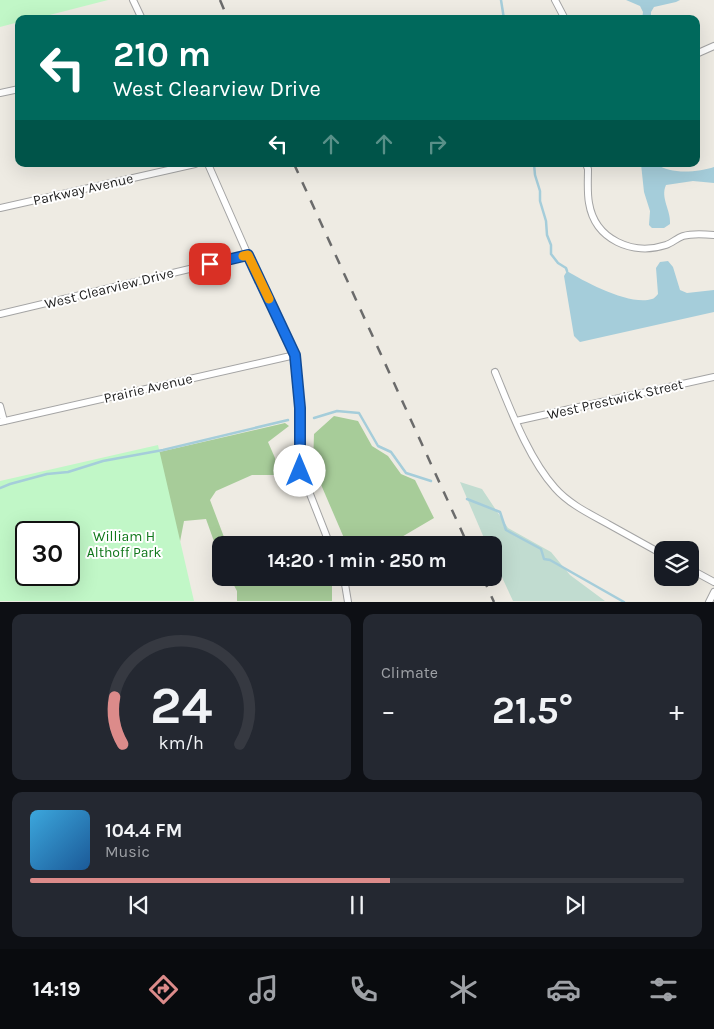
<!DOCTYPE html>
<meta charset="utf-8">
<style>
:root{--surface:#171b24;--page:#242831;--text:#f1f3f6;--muted:#9ea1a6;--line:#363941;--accent:#dc8b8a}
body{margin:0;font-family:Karla,sans-serif;background:var(--page);color:var(--text);height:100vh;display:flex;flex-direction:column;font-size:19px;white-space:nowrap}
*{box-sizing:border-box;margin:0}
p{font-size:16px;color:var(--muted)}
.icon{flex:none;width:28px;height:28px;fill:none;stroke:currentColor;stroke-width:2;stroke-linecap:round;stroke-linejoin:round}
.map{position:relative;height:602px;overflow:hidden}
.details{display:flex;flex-direction:column;gap:12px;padding:12px;background:#0d0f14;flex:1}
.details>*{flex:none}
.top-card{position:absolute;left:15px;top:15px;width:685px;height:152px;border-radius:10px;box-shadow:0 5px 20px #0002;background:#00695c;color:#fff;overflow:hidden}
.buttons{position:absolute;left:654px;top:541px;display:grid;gap:10px}
.buttons a{display:grid;place-items:center;width:45px;height:45px;border-radius:10px;background:var(--surface);box-shadow:0 5px 20px #0002;font-size:25px}
.speed{position:absolute;left:15px;top:521px;display:flex;gap:10px;font-size:25px;font-weight:700;text-align:center}
.speed>*{display:grid;place-content:center;width:65px;height:65px;border-radius:50%;background:var(--surface);box-shadow:0 5px 20px #0002;line-height:1}
.speed .limit{border:2px solid #111;border-radius:8px;background:#fff;color:#111}
.pin{position:absolute;display:grid;place-items:center;width:42px;height:42px;color:#fff;margin:-21px;border-radius:10px;box-shadow:0 2px 8px #0006}
.me{position:absolute;width:55px;margin:-28px;rotate:0deg;stroke-linejoin:round;filter:drop-shadow(0 0 4px #0008)}
.turn{display:flex;align-items:center;gap:18px;height:105px;padding:0 15px;font-size:22px}
.turn .icon{width:65px;height:65px;stroke-width:2.5}
.turn b{display:block;font-size:35px;line-height:42px}
.lanes{display:flex;align-items:center;height:48px;padding:0 15px;background:#0003;justify-content:center;gap:25px;direction:ltr}
.lanes .off{opacity:.35}
.big{font-size:38px;font-weight:700;line-height:1.1}
.details .card{flex:1;display:flex;flex-direction:column;justify-content:center;gap:8px;min-width:0;padding:0 18px;border-radius:10px;background:var(--page)}
.details .dial{align-items:center;gap:0}
.dial svg{height:130px;overflow:visible;fill:none;stroke:var(--line);stroke-width:7;stroke-linecap:round;text-anchor:middle}
.dial text{fill:var(--text);stroke:none}
.song{display:flex;align-items:center;gap:15px}
.cover{width:60px;height:60px;border-radius:8px;background:linear-gradient(135deg,hsl(200 70% 55%),hsl(210 70% 35%))}
.played{height:5px;border-radius:2px;background:linear-gradient(90deg,var(--accent) 55%,var(--line) 55%)}
.keys{display:flex;justify-content:space-around;direction:ltr}
.heat{display:flex;justify-content:space-between;align-items:center;font-size:28px;direction:ltr}
.details .tiles{flex:1;display:grid;gap:12px;grid-template-columns:1fr 1fr}
.card:last-child{grid-column:span 2}
.trip{position:absolute;left:212px;top:536px;width:290px;height:50px;border-radius:10px;background:var(--surface);box-shadow:0 5px 20px #0002;font-weight:700;line-height:50px;text-align:center}
.tabs{display:flex;height:80px;justify-content:space-around;align-items:center;background:#090b0e;color:var(--muted)}
.tabs .icon{width:35px;height:35px}
.tabs .current{color:var(--accent)}
.tabs b{font-size:22px;color:var(--text)}
.map>svg:first-child{display:block}
.forest{fill:#a7cc99}
.wetland{fill:#c1dcd0}
.park{fill:#c1f7c7;fill-rule:evenodd}
.water{fill:#a5cdda}
.lines{fill:none;stroke-linecap:round;stroke-linejoin:round}
.stream{stroke:#a5cdda;stroke-width:2.5}
.minor-casing{stroke:#a4a4a4;stroke-width:8}
.minor{stroke:#fff;stroke-width:6}
.rail{stroke:#6b6b6b;stroke-width:2.5;stroke-dasharray:10 10;stroke-linecap:butt}
.route-casing{stroke:#114b97;stroke-width:12}
.route{stroke:#1a73e8;stroke-width:9}
.slow{stroke:#f59e0b;stroke-width:9}
.labels{text-anchor:middle;stroke-width:4;stroke-linejoin:round;paint-order:stroke}
.street-label{font-size:14px;fill:#1d1d1d;stroke:#fff}
.park-label{font-size:14px;fill:#0f771a;stroke:#fff}
</style>
<div class="map">
<svg width="714" height="602" viewBox="0 0 714 602">
<rect width="100%" height="100%" fill="#eeebe3"/>
<g class="forest">
<path d="M334 416 358 421 372 446 388 456 401 474 415 480 434 518 388 545H347L313 466 314 434Z"/>
<path d="M285 423 289 426 268 442 275 458 276 475H252L216 491 210 500 227 545H221V561L206 519 184 521 178 552 116 462Z"/>
<path d="M230 578H249L253 580 259 578H330L332 581V601H237V591Z"/>
</g>
<path class="wetland" d="M460 482 482 489 508 528 551 552 570 575 605 601H513L494 560V545H487Z"/>
<g class="park">
<path d="M0 0H108L34 19H19V22L0 27Z"/>
<path d="M158 445 194 601H0V481ZM69 532V575H26V532Z"/>
</g>
<g class="water">
<path d="M626 0H680L676 2 654 7 651 12V19H642L643 12 640 6Z"/>
<path d="M641 164H657C670 175 699 172 714 167V183L693 181 666 185C660 198 671 210 670 224L664 228H652L649 225 650 211 644 192Z"/>
<path d="M668 261 673 267 680 290 687 293 714 290V312L580 342 574 336 564 276 567 271C585 282 630 306 652 299 654 299 656 296 658 294L656 268 660 262Z"/>
</g>
<g class="lines">
<g class="stream">
<path d="M501 0 504 19"/>
<path d="M534 164 535 175 540 191V201L546 221 547 235 551 245V254L558 263 566 268 567 271"/>
<path d="M314 418 337 411 359 413 378 446 391 452 406 473 431 481"/>
<path d="M0 488 10 484 47 474 68 472 103 461 163 450 288 420"/>
<path d="M467 499 500 512 506 530 541 549 544 559 550 560 624 602"/>
</g>
<defs>
<g id="minor">
<path d="M133 0 142 19"/>
<path d="M555 0 565 19"/>
<path d="M696 54 714 46"/>
<path d="M0 93 19 89"/>
<path d="M208 164 248 255 295 355 300 408 301 471 330 545"/>
<path d="M586 164 588 169C588 180 587 192 589 203 595 240 633 256 666 245 672 243 677 238 683 236 693 233 704 234 714 235"/>
<path d="M0 208 195 164"/>
<path d="M0 314 248 255"/>
<path d="M495 372C510 408 528 458 555 488 569 504 590 514 608 524 626 534 644 544 662 554"/>
<path d="M0 406 4 421"/>
<path d="M516 421 714 377"/>
<path d="M0 422 295 355"/>
<path d="M690 569 714 582"/>
<path d="M344 578 348 602"/>
<path d="M709 602 714 592"/>
</g>
</defs>
<use href="#minor" class="minor-casing"/>
<use href="#minor" class="minor"/>
<g class="rail">
<path d="M220 0 228 19"/>
<path d="M294 164 468 545"/>
<path d="M483 578 494 602"/>
</g>
</g>
<g class="lines">
<defs>
<path id="route" d="M210 264 248 255 295 355 300 408V471"/>
</defs>
<use href="#route" class="route-casing"/>
<use href="#route" class="route"/>
<path class="slow" d="M243 256 248 255 269 299"/>
</g>
<g class="labels">
<g class="street-label">
<text transform="translate(83 189) rotate(-13)" y="5">Parkway Avenue</text>
<text transform="translate(109 288) rotate(-14)" y="5">West Clearview Drive</text>
<text transform="translate(148 388) rotate(-13)" y="5">Prairie Avenue</text>
<text transform="translate(615 399) rotate(-13)" y="5">West Prestwick Street</text>
</g>
<g class="park-label">
<text x="124" y="541">William H<tspan x="124" dy="16">Althoff Park</tspan></text>
</g>
</g>
</svg>
<div class="buttons">
<a><svg class="icon" aria-label="layers" viewBox="0 0 24 24"><path d="M12 4l9 5-9 5-9-5zM3 14l9 5 9-5"/></svg></a>
</div>
<div class="speed"><div class="limit">30</div></div>
<div class="pin" style="left:210px;top:264px;background:#d93025"><svg class="icon" aria-label="arrive" viewBox="0 0 24 24"><path d="M6 21V4h12l-3 4 3 4H6"/></svg></div>
<svg class="me" style="left:300px;top:471px" viewBox="-20 -20 40 40"><circle r="19" fill="#fff"/><path d="M0-13L10 11 0 6-10 11z" fill="#1a73e8"/></svg>
<div class="trip">14:20 · 1 min · 250 m</div>
<div class="top-card">
<div class="turn"><svg class="icon" aria-label="left" viewBox="0 0 24 24"><path d="M17 20v-9H6M10 6l-5 5 5 5"/></svg><div><b>210 m</b>West Clearview Drive</div></div>
<div class="lanes"><svg class="icon" aria-label="left" viewBox="0 0 24 24"><path d="M17 20v-9H6M10 6l-5 5 5 5"/></svg><svg class="icon off" aria-label="ahead" viewBox="0 0 24 24"><path d="M12 20V5M6 11l6-6 6 6"/></svg><svg class="icon off" aria-label="ahead" viewBox="0 0 24 24"><path d="M12 20V5M6 11l6-6 6 6"/></svg><svg class="icon off" aria-label="right" viewBox="0 0 24 24"><path d="M7 20v-9h11M14 6l5 5-5 5"/></svg></div>
</div>
</div>
<section class="details">
<div class="tiles">
<div class="card dial"><svg viewBox="0 0 100 80">
<path d="M14 69A42 42 0 1 1 86 69"/>
<path d="M14 69A42 42 0 0 1 9 40" stroke="#dc8b8a"/>
<text x="50" y="56" font-size="32" font-weight="700">24</text>
<text x="50" y="72" font-size="11">km/h</text>
</svg></div>
<div class="card"><p>Climate</p>
<div class="heat"><a>−</a><b class="big">21.5°</b><a>+</a></div>
</div>
<div class="card">
<div class="song"><i class="cover"></i><div><b>104.4 FM</b><p>Music</p></div></div>
<div class="played"></div>
<div class="keys"><svg class="icon" aria-label="previous" viewBox="0 0 24 24"><path d="M18 5L8 12l10 7zM5 5v14"/></svg><svg class="icon" aria-label="pause" viewBox="0 0 24 24"><path d="M8 5v14M16 5v14"/></svg><svg class="icon" aria-label="next" viewBox="0 0 24 24"><path d="M6 5l10 7-10 7zM19 5v14"/></svg></div>
</div>
</div>
</section>
<nav class="tabs">
<b>14:19</b>
<svg class="icon current" aria-label="directions" viewBox="0 0 24 24"><path d="M12 3l9 9-9 9-9-9zM9 14v-3h6M13 9l2 2-2 2"/></svg>
<svg class="icon" aria-label="music" viewBox="0 0 24 24"><path d="M9 18V5l10-2v13"/><circle cx="6" cy="18" r="3"/><circle cx="16" cy="16" r="3"/></svg>
<svg class="icon" aria-label="phone" viewBox="0 0 24 24"><path d="M5 4h4l2 5-3 2q2 4 5 5l2-3 5 2v4C11 20 4 13 5 4z"/></svg>
<svg class="icon" aria-label="climate" viewBox="0 0 24 24"><path d="M12 3v18M4 7l16 10M4 17L20 7"/></svg>
<svg class="icon" aria-label="car" viewBox="0 0 24 24"><path d="M5 17H2v-5l4-1 3-4h7l3 4 3 1v5h-3M9 17h6M6 11h13"/><circle cx="7" cy="17" r="2"/><circle cx="17" cy="17" r="2"/></svg>
<svg class="icon" aria-label="filters" viewBox="0 0 24 24"><path d="M4 7h16M4 17h16"/><circle cx="9" cy="7" r="2"/><circle cx="15" cy="17" r="2"/></svg>
</nav>
